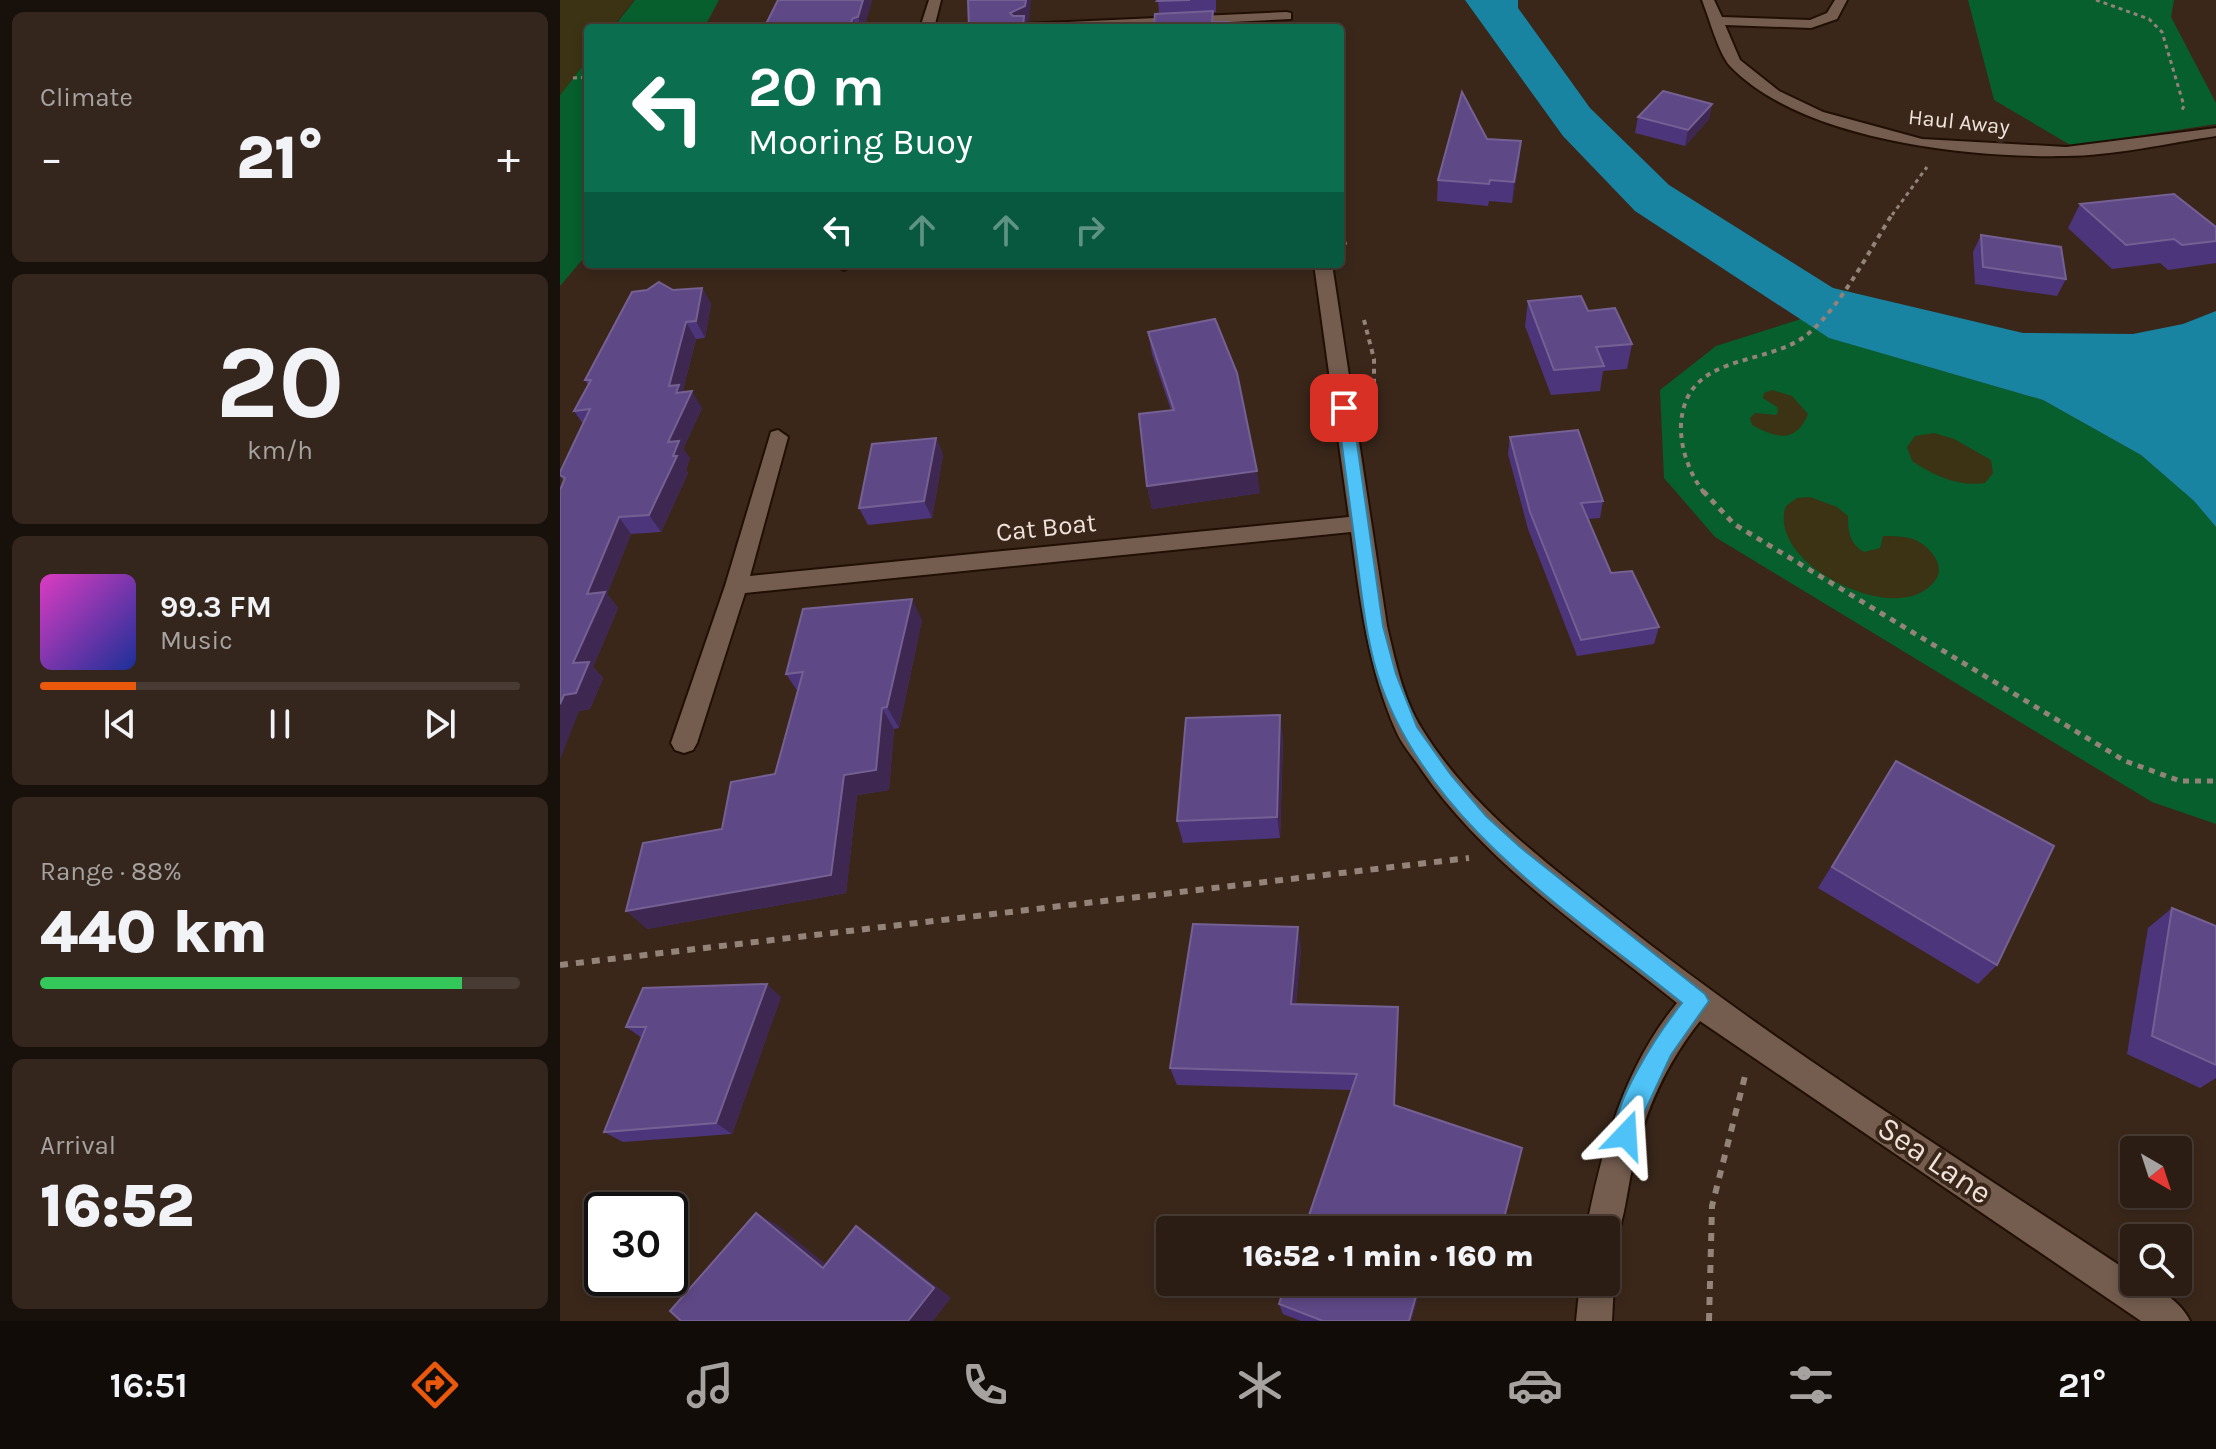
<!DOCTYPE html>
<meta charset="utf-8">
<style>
:root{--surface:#2c1d14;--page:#34261d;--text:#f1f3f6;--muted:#a6a2a0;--line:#483b34;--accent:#ea580c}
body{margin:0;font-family:Karla,sans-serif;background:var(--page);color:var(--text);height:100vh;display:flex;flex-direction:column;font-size:30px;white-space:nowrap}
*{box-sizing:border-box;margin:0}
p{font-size:26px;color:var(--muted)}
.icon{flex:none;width:44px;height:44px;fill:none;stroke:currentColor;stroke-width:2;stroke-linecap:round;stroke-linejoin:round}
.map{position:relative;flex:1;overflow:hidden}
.details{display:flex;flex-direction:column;gap:12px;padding:12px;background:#18100b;width:560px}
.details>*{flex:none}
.hud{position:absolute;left:24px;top:24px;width:760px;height:244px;border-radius:8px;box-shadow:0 4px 12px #0003,0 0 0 2px var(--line);background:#0b6e4f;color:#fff;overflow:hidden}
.needle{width:52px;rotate:141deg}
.controls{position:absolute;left:1560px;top:1136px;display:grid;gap:16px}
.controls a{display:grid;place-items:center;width:72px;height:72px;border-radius:8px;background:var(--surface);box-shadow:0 4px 12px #0003,0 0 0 2px var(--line);font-size:40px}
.speed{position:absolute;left:24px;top:1192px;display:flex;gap:16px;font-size:40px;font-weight:700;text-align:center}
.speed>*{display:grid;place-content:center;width:104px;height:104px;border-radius:50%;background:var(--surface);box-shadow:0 4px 12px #0003,0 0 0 2px var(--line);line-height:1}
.speed .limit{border:4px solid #111;border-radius:12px;background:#fff;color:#111}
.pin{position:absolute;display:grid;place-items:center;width:68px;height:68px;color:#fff;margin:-34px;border-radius:16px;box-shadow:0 4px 12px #0006}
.me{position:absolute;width:88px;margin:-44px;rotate:20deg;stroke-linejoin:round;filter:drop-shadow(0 0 6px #0008)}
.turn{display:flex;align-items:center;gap:28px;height:168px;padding:0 32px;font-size:36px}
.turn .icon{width:104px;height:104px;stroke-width:2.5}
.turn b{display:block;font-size:56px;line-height:68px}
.lanes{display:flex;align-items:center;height:76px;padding:0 32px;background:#0003;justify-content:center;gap:40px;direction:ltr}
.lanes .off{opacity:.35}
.big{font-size:60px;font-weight:800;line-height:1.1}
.details .widget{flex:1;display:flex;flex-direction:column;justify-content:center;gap:12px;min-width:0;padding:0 28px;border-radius:12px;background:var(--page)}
.details .dial{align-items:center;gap:0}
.dial b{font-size:104px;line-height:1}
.song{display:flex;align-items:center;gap:24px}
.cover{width:96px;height:96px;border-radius:12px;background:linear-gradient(135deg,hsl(310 70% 55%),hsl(230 70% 35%))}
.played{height:8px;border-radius:4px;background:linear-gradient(90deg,var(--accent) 20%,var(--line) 20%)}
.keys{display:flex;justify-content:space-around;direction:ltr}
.heat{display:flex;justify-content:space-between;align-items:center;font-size:44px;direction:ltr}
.charge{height:12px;border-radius:6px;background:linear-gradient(90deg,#34c759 88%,var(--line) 0)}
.trip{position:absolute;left:596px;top:1216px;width:464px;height:80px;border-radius:8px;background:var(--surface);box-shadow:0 4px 12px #0003,0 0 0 2px var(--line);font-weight:800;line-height:80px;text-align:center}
.menu{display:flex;height:128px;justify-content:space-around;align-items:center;background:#120c08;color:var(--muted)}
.menu .icon{width:56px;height:56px}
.menu .current{color:var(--accent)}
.menu b{font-size:36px;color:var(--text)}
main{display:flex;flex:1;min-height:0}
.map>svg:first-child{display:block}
.green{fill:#065f2c}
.sand{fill:#3b3313}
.water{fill:#1884a2}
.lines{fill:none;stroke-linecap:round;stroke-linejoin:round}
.minor-casing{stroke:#210f04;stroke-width:4}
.path-far3{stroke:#938379;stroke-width:3;stroke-dasharray:4 4;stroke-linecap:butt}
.path-far2{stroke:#938379;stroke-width:4;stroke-dasharray:5 5;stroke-linecap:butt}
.path-far1{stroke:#938379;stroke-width:5;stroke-dasharray:6 6;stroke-linecap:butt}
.path{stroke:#938379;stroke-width:6;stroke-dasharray:8 8;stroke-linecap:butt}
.minor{fill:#745d4f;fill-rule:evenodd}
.wall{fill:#4d357c}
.shaded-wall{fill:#3e2851}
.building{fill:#5f4886;stroke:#756093;stroke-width:2}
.route{fill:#4fc3f7;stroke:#337fa1;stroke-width:2}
.labels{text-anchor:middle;stroke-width:8;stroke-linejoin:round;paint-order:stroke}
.far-street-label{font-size:22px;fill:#efe2da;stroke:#3a271a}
.street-label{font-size:26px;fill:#efe2da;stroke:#3a271a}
.near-street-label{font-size:32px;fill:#efe2da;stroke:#3a271a}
</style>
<main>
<section class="details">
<div class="widget"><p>Climate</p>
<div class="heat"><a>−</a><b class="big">21°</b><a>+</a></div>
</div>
<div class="widget dial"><b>20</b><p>km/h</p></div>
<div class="widget">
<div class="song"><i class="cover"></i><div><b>99.3 FM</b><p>Music</p></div></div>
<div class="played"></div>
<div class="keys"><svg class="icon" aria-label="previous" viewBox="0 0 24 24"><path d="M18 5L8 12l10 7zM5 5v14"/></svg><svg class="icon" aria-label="pause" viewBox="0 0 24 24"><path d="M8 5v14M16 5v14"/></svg><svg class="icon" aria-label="next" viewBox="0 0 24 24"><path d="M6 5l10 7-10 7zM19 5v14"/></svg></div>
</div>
<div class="widget"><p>Range · 88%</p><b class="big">440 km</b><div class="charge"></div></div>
<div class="widget"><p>Arrival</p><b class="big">16:52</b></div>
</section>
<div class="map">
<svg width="1656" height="1321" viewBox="0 0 1656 1321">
<rect width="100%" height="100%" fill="#3a271a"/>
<g class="green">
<path d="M75 0H159L144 28H53Z"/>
<path d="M1408 0H1614L1611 17 1656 103V124L1512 146 1434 100Z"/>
<path d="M28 59V253L0 286V95Z"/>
<path d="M1241 319 1270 338 1483 400 1581 455 1634 501 1656 527V824L1592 802 1155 537 1104 478 1100 390 1156 346Z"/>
</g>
<g class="sand">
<path d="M0 0H74L52 28H28V59L0 95Z"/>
<path d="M1212 390 1232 396 1248 414C1236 444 1216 438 1192 425L1190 418 1195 413 1216 415 1218 412 1217 407 1203 398 1204 393Z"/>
<path d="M1374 433 1394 439 1431 460 1433 473 1425 483C1398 487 1375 476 1352 461L1347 447 1355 436Z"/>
<path d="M1250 497 1277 507 1288 516C1288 532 1290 544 1304 552L1320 548 1323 536C1332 536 1344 536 1353 539 1369 545 1388 566 1374 582 1343 619 1266 585 1241 556 1229 543 1219 524 1226 506L1237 498Z"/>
</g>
<path class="water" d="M905 0H958V8L1030 108 1109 185 1273 288 1463 333 1573 334 1623 324 1656 311V527L1634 501 1581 455 1483 400 1269 338 1075 211 1003 136Z"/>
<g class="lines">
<defs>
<g id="minor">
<path d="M369 0H381L374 28H360Z"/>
<path d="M1142 0H1154L1162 17 1250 20 1267 13 1275 0H1287L1277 19 1251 28 1165 25 1180 60 1219 91 1263 112 1362 139 1506 147 1656 128V136C1609 143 1552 156 1505 156 1407 158 1241 140 1170 66 1158 52 1149 17 1142 0Z"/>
<path d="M726 12 731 13V19L549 28H457L464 24Z"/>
<path d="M294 264 284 270 275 265 276 264Z"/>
<path d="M754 264H772L827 626C835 660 843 699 862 729 911 808 984 861 1056 918 1220 1048 1400 1159 1574 1275V1282C1594 1282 1622 1303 1630 1321H1581L1140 1021C1106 1064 1085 1110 1073 1164 1067 1190 1065 1218 1055 1242L1046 1246V1230H1026C1042 1149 1063 1069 1117 1003 1028 931 926 864 861 769 853 757 843 746 837 733 808 669 800 601 791 532L185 593 137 743 133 750 124 753 115 750 111 743 165 586 211 432 218 430 228 437 190 576 789 517Z"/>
<path d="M1046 1268 1054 1282 1052 1321H1016L1020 1282H1046Z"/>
</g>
</defs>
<use href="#minor" class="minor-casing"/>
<g class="path-far3">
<path d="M1536 0 1589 19 1602 32 1624 106 1621 112"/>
<path d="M13 78 28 77"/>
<path d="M1332 215 1367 167"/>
</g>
<g class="path-far2">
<path d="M780 231 787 249"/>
<path d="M804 320 814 359V385"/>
<path d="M1144 493C1130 474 1120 449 1121 424 1126 351 1206 368 1248 334 1282 305 1309 251 1333 213"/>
</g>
<path class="path-far1" d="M1143 491 1174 524 1565 761 1620 781H1656"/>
<g class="path">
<path d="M0 965 909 858"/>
<path d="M1149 1321 1152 1206 1185 1076"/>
</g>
<use href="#minor" class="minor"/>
</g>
<g class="wall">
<path d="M218 0H312L304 28H204Z"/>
<path d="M598 0H656V12L594 25 599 13Z"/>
<path d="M1152 104 1149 119 1125 146 1075 133 1078 117Z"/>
<path d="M927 139 961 141 959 162 952 203 929 201 928 206 877 201 878 180Z"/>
<path d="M1520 204 1656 227V263L1608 270 1600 263 1552 269 1508 228Z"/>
<path d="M1421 235 1506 279 1497 296 1415 284 1413 252Z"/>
<path d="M142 288 151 304 145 338 136 339 123 390 142 408 123 449 130 458 126 470 128 473 101 532 71 534 47 594 58 608 33 667 43 678 30 709 19 711 4 481 0 476V472L23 424 14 411 28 385 25 380 113 290Z"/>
<path d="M968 301 1028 311 1072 344 1067 369 1043 371 1040 391 991 395 965 326Z"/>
<path d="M588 332 700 493 592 509 587 486 611 410 592 354Z"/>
<path d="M950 437 1043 501 1040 518 1028 519 1051 573 1099 627 1094 644 1017 656 968 529 948 454Z"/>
<path d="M376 438 383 455 372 518 308 525 299 508Z"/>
<path d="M362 620 339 728 334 729 329 790 297 795 286 893 87 929 162 829 215 774 238 692 226 674Z"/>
<path d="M723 738 720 838 623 843 617 821Z"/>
<path d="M1336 761 1437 965 1418 984 1258 888Z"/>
<path d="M1612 908 1656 926V1078L1640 1088 1567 1054 1588 928Z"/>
<path d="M741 947 736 1004 834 1105 941 1230H882L877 1228 792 1090 617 1085 610 1068Z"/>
<path d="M221 997 172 1134 63 1142 44 1132 82 1038 66 1027Z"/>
<path d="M726 1282H862L851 1321H741L723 1314 719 1304Z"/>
</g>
<g class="shaded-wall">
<path d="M303 0H312L304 28H301L298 17Z"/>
<path d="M466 0H471L469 21 465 22 467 28H463L450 13Z"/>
<path d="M293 18 297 28H289Z"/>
<path d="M1152 104 1149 119 1125 146 1128 130Z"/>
<path d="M961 141 959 162 952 203 954 182Z"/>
<path d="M142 288 151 304 145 338 136 321Z"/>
<path d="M126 322 136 339 123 390 128 399 132 391 142 408 123 449 130 458 126 470 128 473 101 532 89 515 113 456 108 442 109 386Z"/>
<path d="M376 438 383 455 372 518 364 501Z"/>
<path d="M697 471 700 493 592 509 587 486Z"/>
<path d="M59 517 71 534 47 594 58 608 33 667 43 678 30 709 19 711 0 760V704L13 663 27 594Z"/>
<path d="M352 599 362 620 339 728 327 707Z"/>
<path d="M322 708 334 729 329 790 297 795 286 893 87 929 66 911 284 775Z"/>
<path d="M720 715 723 738 720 838 717 817Z"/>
<path d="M738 927 741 947 734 1022 731 1004Z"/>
<path d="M207 984 221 997 172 1134 156 1123Z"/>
<path d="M196 1213 219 1226 284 1279 263 1268Z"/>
<path d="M296 1226 316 1239 391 1298 373 1321H348Z"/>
<path d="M860 1282H862L851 1321H849Z"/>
</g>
<g class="building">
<path d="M218 0H303L298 17 293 18 289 28H204Z"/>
<path d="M408 0H466L465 6 450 13 453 16H464L463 28H409Z"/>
<path d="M598 0H630L597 1Z"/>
<path d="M653 11 652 22H669V28H579V26L594 25 595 14Z"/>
<path d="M1103 91 1152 104 1128 130 1078 117Z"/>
<path d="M902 92 927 139 961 141 954 182 930 180 929 184 878 180Z"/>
<path d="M1614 194 1656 227V241L1622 245 1614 239 1566 245 1520 204Z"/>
<path d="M1421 235 1501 247 1506 279 1423 267Z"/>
<path d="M99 282 113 290 142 288 136 321 126 322 109 386 119 385 116 393 132 391 108 442 119 441 113 456H117L89 515 59 517 27 594 45 592 13 663 29 662 16 693 4 695 0 704V490L5 478 0 475V472L30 409 14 411 31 380H25L72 292 87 290Z"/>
<path d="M1021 296 1028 311 1055 308 1072 344 1036 347 1044 366 994 370 968 301Z"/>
<path d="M655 319 677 373 697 471 587 486 579 414 614 410 588 332Z"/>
<path d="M1018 430 1043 501 1021 503 1051 573 1072 571 1099 627 1021 640 970 512 950 437Z"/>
<path d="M376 438 364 501 299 508 312 444Z"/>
<path d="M352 599 327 707 322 708 316 770 284 775 271 875 66 911 83 843 162 829 171 782 215 774 243 672 226 674 243 609Z"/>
<path d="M720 715 717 817 617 821 626 718Z"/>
<path d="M1336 761 1494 846 1437 965 1272 867Z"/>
<path d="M1612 908 1656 926V1065L1592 1036Z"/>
<path d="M633 924 738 927 731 1004 838 1007 834 1105 962 1148 941 1230H919L879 1216 875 1230H744L797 1074 610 1068Z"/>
<path d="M207 984 156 1123 44 1132 86 1027H66L83 988Z"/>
<path d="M196 1213 263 1268 296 1226 374 1288 348 1321H121L110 1311Z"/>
<path d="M726 1282H860L849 1321H763L719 1304Z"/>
</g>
<path class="route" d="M784 403 792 408 823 626 836 674 857 727 891 775 926 816 960 847 1145 994 1149 1001 1111 1055 1084 1113 1074 1143 1066 1147 1057 1143C1044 1112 1102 1028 1122 1003 1008 911 863 820 817 673 806 636 802 597 797 559 790 509 784 458 777 408Z"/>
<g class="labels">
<g class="far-street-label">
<text transform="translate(1399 121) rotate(6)" y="8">Haul Away</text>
</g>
<g class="street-label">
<text transform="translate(486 527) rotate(-6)" y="9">Cat Boat</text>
</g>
<g class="near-street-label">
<text transform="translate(1375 1160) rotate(34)" y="11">Sea Lane</text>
</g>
</g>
</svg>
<div class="controls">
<a><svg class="needle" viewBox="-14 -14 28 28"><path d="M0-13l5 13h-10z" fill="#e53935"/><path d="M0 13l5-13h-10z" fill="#a6a2a0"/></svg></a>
<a><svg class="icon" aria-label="search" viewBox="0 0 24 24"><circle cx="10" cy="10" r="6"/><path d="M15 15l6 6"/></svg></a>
</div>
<div class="speed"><div class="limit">30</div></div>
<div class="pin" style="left:784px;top:408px;background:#d93025"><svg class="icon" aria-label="arrive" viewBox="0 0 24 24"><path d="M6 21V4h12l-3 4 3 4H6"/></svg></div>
<svg class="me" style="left:1066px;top:1135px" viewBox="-20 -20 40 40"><path d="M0-17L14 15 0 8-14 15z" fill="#4fc3f7" stroke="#fff" stroke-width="4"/></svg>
<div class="trip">16:52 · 1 min · 160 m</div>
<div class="hud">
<div class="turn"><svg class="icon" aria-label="left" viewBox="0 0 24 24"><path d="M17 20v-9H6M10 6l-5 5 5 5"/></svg><div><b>20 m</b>Mooring Buoy</div></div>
<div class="lanes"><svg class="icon" aria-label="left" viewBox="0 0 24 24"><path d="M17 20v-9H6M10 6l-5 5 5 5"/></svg><svg class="icon off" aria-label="ahead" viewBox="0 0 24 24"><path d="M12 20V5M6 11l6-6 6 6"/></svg><svg class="icon off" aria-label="ahead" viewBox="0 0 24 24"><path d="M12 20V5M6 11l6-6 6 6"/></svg><svg class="icon off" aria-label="right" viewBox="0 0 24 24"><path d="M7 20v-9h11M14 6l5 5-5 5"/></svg></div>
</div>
</div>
</main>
<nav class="menu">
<b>16:51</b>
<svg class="icon current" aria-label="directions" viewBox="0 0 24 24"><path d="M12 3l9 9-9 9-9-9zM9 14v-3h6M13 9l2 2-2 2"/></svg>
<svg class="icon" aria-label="music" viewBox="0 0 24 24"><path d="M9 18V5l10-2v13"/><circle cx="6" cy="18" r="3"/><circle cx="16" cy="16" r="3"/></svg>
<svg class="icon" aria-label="phone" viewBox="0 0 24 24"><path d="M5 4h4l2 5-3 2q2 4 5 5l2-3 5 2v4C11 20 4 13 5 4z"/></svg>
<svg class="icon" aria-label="climate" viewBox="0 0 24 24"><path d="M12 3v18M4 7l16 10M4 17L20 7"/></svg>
<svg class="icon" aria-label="car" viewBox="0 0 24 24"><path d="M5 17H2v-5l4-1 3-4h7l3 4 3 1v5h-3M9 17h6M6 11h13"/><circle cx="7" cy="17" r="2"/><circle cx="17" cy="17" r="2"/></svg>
<svg class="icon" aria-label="filters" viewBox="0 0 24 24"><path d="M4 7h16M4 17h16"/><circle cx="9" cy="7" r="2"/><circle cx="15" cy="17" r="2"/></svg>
<b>21°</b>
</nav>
